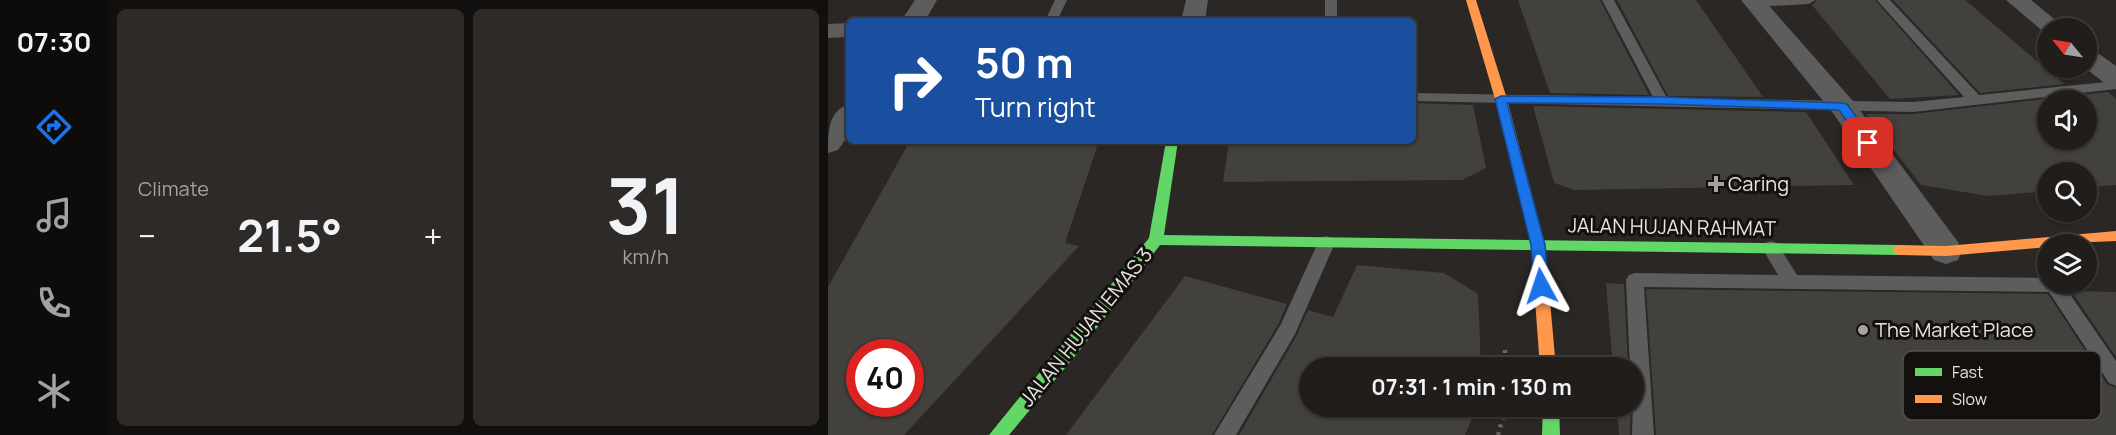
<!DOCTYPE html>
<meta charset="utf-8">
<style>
:root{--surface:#201d1b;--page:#2d2a28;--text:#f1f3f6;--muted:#a2a2a3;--line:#3d3b3a;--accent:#1a73e8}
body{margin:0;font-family:Manrope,sans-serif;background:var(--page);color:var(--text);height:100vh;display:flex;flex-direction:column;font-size:22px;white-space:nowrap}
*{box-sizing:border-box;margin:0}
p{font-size:20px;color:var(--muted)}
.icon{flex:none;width:33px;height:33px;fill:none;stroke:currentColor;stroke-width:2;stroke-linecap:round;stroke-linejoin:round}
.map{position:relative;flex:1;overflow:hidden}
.drawer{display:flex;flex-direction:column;gap:9px;padding:9px;background:#12100f;width:720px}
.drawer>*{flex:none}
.banner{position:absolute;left:18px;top:18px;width:570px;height:126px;border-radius:9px;box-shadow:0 2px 4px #0004,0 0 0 2px var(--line);background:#1a4fa0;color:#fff;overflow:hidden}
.needle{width:39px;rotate:300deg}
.buttons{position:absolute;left:1209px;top:18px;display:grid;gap:12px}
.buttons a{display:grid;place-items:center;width:60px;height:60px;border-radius:50%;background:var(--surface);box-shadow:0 2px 4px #0004,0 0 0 2px var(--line);font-size:30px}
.speed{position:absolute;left:18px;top:339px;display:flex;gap:12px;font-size:30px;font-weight:700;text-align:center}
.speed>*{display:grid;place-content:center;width:78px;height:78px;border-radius:50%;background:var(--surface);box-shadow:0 2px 4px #0004,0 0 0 2px var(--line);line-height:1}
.speed .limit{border:9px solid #d22;background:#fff;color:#111}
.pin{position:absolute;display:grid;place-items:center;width:51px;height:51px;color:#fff;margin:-26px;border-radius:12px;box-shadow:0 3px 9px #0006}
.me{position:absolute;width:66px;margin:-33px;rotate:355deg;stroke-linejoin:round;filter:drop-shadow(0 0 4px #0008)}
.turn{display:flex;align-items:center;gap:21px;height:126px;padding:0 30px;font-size:27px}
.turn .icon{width:78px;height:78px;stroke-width:2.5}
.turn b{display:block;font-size:42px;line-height:51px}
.big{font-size:45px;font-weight:700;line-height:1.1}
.drawer .tile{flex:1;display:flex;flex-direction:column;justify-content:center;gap:9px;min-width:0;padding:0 21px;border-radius:9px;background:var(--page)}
.drawer .dial{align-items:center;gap:0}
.dial b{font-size:78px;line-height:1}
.heat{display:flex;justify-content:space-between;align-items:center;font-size:33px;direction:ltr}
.drawer .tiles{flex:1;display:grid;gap:9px;grid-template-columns:repeat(2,1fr)}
.trip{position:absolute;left:471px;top:357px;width:345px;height:60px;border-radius:30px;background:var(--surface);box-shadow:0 2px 4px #0004,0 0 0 2px var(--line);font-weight:700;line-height:60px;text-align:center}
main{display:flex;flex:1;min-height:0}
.dock{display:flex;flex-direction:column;width:108px;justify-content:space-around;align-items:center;background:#0d0c0b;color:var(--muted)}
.dock .icon{width:42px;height:42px}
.dock .on{color:var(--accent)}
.dock b{font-size:27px;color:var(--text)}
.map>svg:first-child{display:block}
.building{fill:#43413e;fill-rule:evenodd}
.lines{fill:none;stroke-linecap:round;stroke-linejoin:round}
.path{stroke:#656363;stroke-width:4.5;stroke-dasharray:3 5;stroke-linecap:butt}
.lane{fill:#5d5d5d;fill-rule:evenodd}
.street{fill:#5d5d5d;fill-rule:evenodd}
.fast{fill:#63d668;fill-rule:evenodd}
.slow{fill:#ff974d;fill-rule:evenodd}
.route{fill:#1a73e8;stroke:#114b97;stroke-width:1.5}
.poi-dot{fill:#a6a29e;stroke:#13100e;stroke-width:2}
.labels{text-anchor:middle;stroke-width:6;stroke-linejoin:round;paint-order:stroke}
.poi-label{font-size:20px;fill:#e8e4e0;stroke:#13100e;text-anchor:start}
.street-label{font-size:20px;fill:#e8e4e0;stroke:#13100e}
.key{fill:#13100e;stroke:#53504d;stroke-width:1.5}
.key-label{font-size:16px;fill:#e8e4e0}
</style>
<main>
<nav class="dock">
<b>07:30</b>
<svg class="icon on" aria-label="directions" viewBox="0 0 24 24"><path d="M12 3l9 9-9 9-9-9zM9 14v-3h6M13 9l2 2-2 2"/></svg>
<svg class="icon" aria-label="music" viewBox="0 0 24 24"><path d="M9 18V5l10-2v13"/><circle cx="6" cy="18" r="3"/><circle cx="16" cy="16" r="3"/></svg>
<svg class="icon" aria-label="phone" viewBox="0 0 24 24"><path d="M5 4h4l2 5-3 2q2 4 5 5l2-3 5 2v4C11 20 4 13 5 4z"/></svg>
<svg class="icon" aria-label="climate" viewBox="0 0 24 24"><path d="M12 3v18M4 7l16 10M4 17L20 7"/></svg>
</nav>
<section class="drawer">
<div class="tiles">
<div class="tile"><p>Climate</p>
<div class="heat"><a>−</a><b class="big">21.5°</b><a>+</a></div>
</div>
<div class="tile dial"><b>31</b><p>km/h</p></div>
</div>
</section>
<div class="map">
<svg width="1288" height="435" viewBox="0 0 1288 435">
<rect width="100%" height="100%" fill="#2a2724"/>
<g class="building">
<path d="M690 0H772L821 95 722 93Z"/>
<path d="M789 0H868L935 97 840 96Z"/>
<path d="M989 0H1047L1131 95 1062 99 984 5Z"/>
<path d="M1065 0H1137L1236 84 1152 93Z"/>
<path d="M1280 92 1288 99V185L1258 187V172H1220V191L1160 196 1093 185 1038 114H1085ZM1220 100H1258V140H1220Z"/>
<path d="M585 103 645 105 658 168 634 180 395 182 401 141H585Z"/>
<path d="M705 106 978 112 1026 185 747 190 726 183Z"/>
<path d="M82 141H271L237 243 251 246 76 435H0V287ZM32 352H82V404H32Z"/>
<path d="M529 265 616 273 650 294 653 368H482V406H649L637 435H411L469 335 480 310 505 317Z"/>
<path d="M357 276 459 304 451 323 384 435H238Z"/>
<path d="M778 283 796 284 800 368H785Z"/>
<path d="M818 289 1220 294 1279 384 1288 388V435H828Z"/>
<path d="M1243 291 1288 292V357Z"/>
<path d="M789 406H803L802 435H791Z"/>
</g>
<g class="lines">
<g class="path">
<path d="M677 350V368"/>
<path d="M670 435 678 406"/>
</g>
<g class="lane">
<path d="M227 0H239L229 21H217Z"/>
<rect x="497" y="0" width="12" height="21"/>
<path d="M774 0H786L839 98 1085 102 1136 97 1049 0H1062L1151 95 1288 81V89L1085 112 585 101V93L825 97Z"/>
<path d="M928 0H987L981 4 924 7V1Z"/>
<path d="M498 236 504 238 507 243 467 334 408 435H386L453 324 492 238Z"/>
<path d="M943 241 949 243 969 275 1220 278V284H1235L1288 361V386L1281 383 1221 292 816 287 826 435H804L806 368H802L798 280 801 275 807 273 950 275 934 248 937 243Z"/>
</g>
<g class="street">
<path d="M87 0H109L97 21H73Z"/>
<path d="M358 0H380L377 21H353Z"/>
<path d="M913 0H936L1025 101 1130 242 1134 251 1130 260 1118 264 1106 260 1005 113Z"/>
<path d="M1178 0H1203L1237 28H1220V34L1217 33Z"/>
<path d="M21 23V37L0 38V24Z"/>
<path d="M1258 49 1267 51 1288 66V87L1279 85 1257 68Z"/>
<path d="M21 104V134L10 150 0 153C0 132 0 111 21 104Z"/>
</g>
<g class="fast">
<path d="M338 141H350L336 235 1072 245 1077 246 1079 250 1077 254 1072 255 332 245 252 350 181 435H161L321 238Z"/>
<path d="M715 406H731L732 435H714Z"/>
</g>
<g class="slow">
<path d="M638 0H648L679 99 717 245 728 368H712L703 245 667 99Z"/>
<path d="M1288 231V241L1220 244V247L1118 256 1072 255 1067 254 1065 250 1067 246 1072 245 1118 246Z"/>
</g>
</g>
<path class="route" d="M673 96 834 97 1014 103 1019 104 1047 143 1040 147 1036 146 1011 110 834 104 679 103 717 245 721 286 718 290H708L706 286 703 245 667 99Z"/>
<g class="poi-dot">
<path d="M885 175h6v6h6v6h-6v6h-6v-6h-6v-6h6z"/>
<circle cx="1035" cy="330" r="6"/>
</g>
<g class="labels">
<g class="poi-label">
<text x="900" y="191">Caring</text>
<text x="1047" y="337">The Market Place</text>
</g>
<g class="street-label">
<text transform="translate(844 227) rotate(1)" y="7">JALAN HUJAN RAHMAT</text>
<text transform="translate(258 327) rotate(-51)" y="7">JALAN HUJAN EMAS 3</text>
</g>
</g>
<rect x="1075" y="351" width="198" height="69" rx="9" class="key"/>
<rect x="1087" y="368" width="27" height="8" fill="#63d668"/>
<rect x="1087" y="395" width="27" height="8" fill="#ff974d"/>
<g class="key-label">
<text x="1124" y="378">Fast</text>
<text x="1124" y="405">Slow</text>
</g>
</svg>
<div class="buttons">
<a><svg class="needle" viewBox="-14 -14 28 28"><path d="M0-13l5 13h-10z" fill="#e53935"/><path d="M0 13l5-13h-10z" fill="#a2a2a3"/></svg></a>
<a><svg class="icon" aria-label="sound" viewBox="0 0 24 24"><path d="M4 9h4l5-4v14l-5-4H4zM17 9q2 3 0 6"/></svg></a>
<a><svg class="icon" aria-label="search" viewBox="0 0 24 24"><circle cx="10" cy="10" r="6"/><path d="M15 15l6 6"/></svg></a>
<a><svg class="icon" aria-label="layers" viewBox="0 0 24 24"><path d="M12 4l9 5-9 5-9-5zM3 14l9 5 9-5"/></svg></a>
</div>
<div class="speed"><div class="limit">40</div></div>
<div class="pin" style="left:1040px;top:143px;background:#d93025"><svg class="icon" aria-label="arrive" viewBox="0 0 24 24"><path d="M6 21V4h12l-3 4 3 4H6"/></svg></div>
<svg class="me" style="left:713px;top:286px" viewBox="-20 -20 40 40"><path d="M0-17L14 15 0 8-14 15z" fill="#1a73e8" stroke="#fff" stroke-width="4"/></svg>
<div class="trip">07:31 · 1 min · 130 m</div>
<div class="banner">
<div class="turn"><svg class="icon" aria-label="right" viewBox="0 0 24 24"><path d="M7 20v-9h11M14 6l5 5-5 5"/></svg><div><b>50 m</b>Turn right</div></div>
</div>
</div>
</main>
